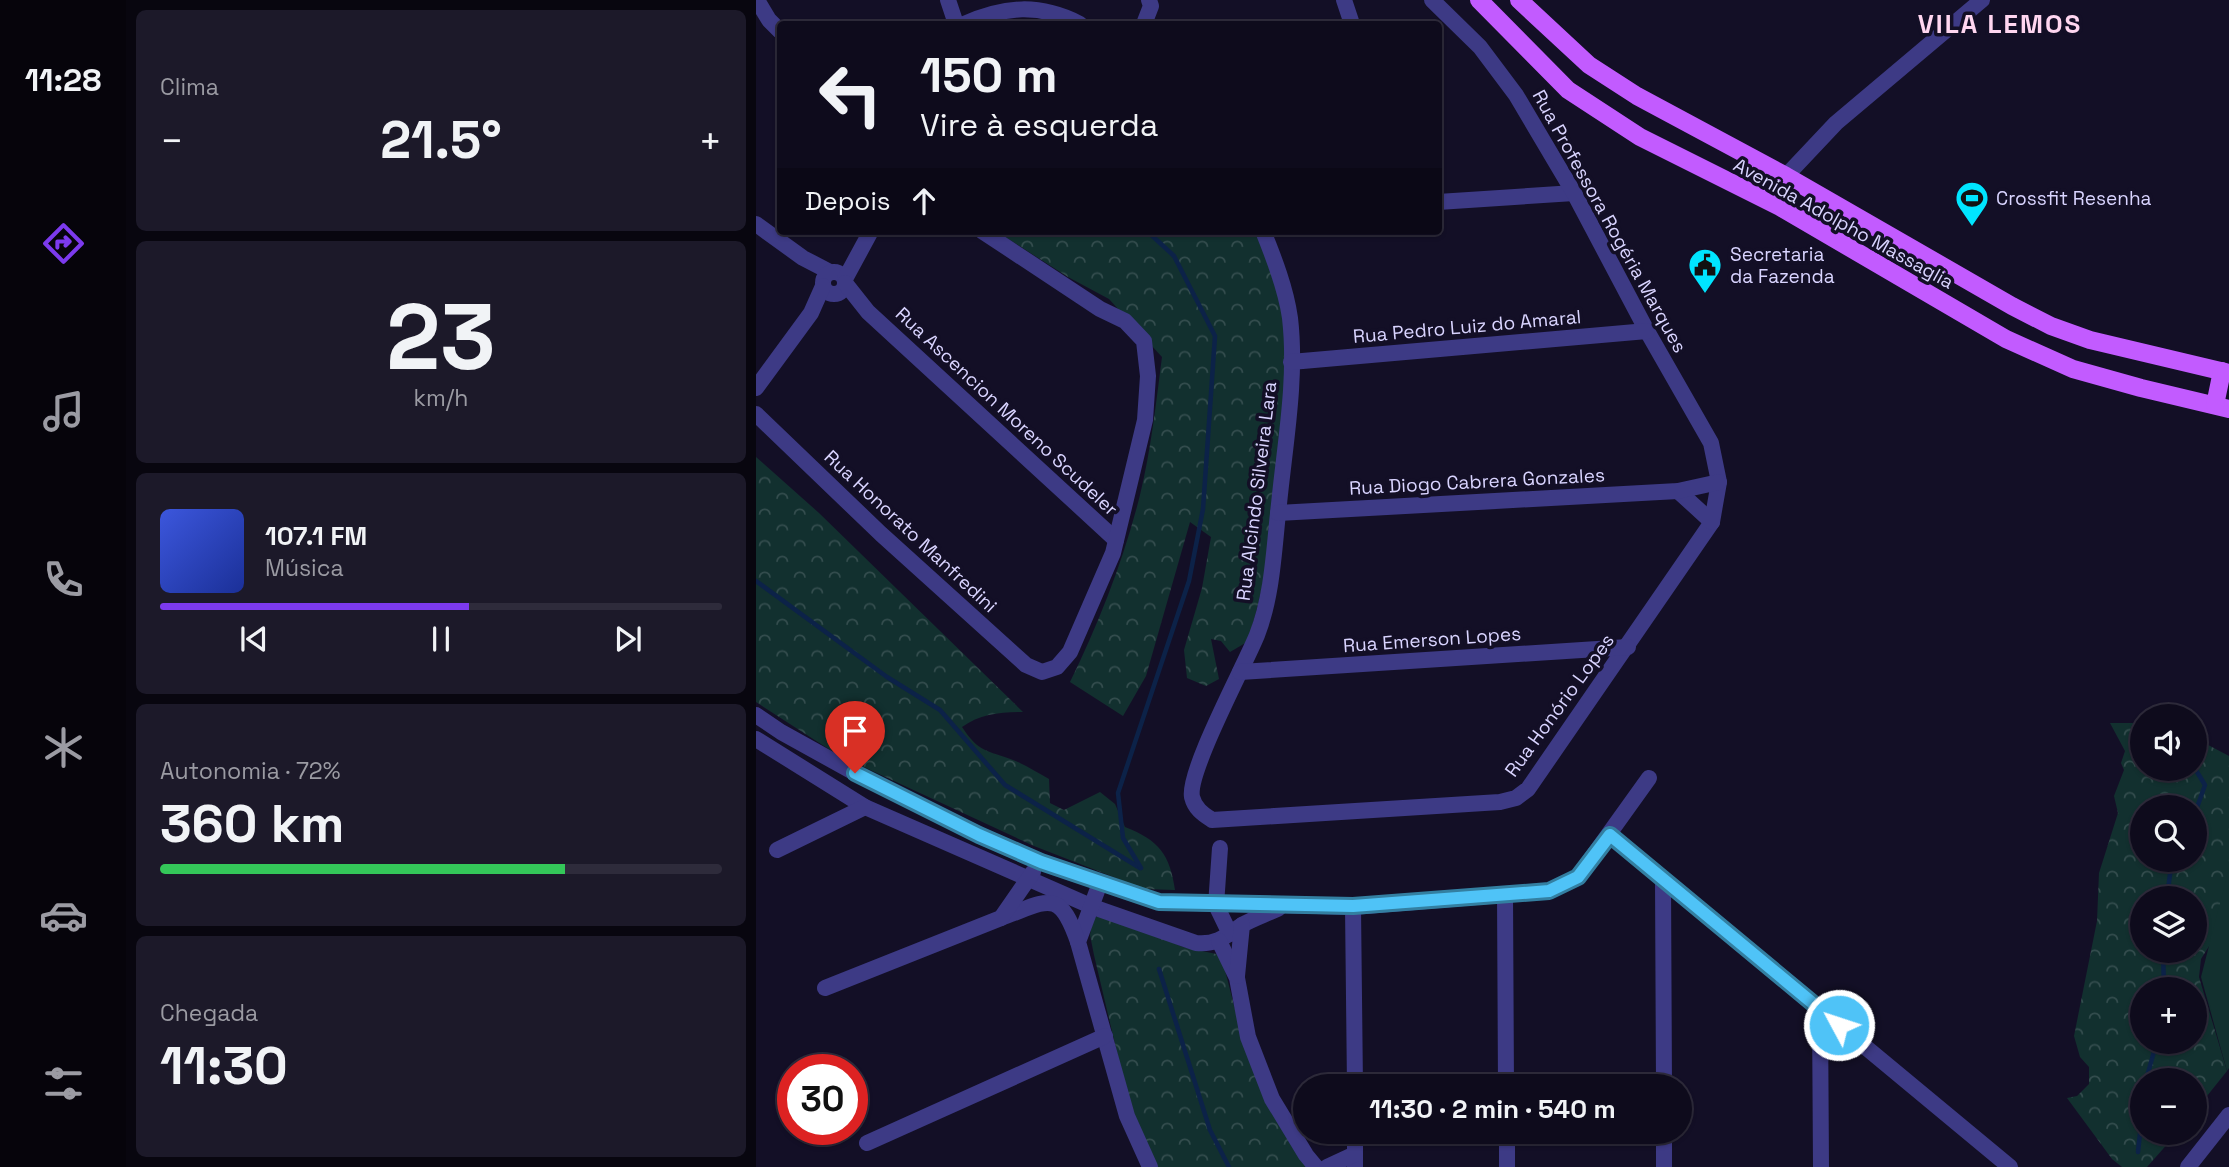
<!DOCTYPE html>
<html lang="pt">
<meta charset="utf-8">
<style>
:root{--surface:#0e0b1c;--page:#1c1929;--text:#f1f3f6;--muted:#9b9ba3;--line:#2e2b3b;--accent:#7c3aed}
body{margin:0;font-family:"Space Grotesk",sans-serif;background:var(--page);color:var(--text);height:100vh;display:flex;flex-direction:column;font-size:26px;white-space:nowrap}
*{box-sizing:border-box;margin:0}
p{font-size:23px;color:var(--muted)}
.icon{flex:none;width:38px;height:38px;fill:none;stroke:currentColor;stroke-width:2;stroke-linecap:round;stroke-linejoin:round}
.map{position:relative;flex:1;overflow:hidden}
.details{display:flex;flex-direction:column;gap:10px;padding:10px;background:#08060f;width:630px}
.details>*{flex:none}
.top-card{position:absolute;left:21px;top:21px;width:665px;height:214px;border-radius:7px;box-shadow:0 2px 5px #0004,0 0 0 2px var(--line);background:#0e0b1c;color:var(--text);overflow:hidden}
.controls{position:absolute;left:1374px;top:704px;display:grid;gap:14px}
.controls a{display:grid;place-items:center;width:77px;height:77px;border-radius:50%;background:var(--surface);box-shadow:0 2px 5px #0004,0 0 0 2px var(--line);font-size:35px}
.speed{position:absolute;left:21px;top:1054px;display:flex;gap:14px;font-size:35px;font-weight:700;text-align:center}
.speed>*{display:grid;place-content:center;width:91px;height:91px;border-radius:50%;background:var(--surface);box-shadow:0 2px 5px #0004,0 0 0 2px var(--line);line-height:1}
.speed .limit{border:10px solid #d22;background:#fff;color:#111}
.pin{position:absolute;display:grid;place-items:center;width:60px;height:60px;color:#fff;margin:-72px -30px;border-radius:50% 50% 50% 0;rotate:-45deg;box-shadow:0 0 7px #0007}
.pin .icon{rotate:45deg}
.me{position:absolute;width:77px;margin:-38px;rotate:310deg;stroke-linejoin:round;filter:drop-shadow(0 0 5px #0008)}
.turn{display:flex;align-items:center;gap:24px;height:147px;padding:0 28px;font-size:32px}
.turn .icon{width:91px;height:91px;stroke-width:2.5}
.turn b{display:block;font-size:49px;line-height:60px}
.then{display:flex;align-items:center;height:66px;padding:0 28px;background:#0003;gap:14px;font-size:26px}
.big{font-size:52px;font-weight:600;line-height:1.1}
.details .card{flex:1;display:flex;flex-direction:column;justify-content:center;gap:10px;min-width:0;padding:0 24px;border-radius:10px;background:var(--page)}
.details .dial{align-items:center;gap:0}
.dial b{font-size:91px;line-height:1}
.song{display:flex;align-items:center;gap:21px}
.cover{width:84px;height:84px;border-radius:10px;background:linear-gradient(135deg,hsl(230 70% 55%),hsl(230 70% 35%))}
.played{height:7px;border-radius:4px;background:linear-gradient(90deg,var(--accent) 55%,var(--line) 55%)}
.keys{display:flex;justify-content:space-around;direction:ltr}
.heat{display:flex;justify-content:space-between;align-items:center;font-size:38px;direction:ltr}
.charge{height:10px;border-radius:5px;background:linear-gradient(90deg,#34c759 72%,var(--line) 0)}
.trip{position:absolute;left:537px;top:1074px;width:399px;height:70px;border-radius:35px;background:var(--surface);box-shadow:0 2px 5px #0004,0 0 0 2px var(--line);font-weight:600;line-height:70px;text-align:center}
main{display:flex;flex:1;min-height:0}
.menu{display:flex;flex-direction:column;width:126px;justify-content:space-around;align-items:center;background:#06040b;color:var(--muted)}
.menu .icon{width:49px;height:49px}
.menu .on{color:var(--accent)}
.menu b{font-size:32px;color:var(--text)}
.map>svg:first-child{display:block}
.forest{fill:url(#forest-crowns);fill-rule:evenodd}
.green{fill:#12302f}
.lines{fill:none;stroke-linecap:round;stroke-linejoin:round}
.stream{stroke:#0c2248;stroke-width:4.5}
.minor{stroke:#3d3a85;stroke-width:16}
.major{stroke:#c25bff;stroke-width:18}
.route-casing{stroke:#337fa1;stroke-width:18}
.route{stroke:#4fc3f7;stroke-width:12}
.labels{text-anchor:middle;stroke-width:7;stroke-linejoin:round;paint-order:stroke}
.poi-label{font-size:19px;fill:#d9d4ff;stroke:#130f26;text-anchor:start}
.street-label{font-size:19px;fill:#d9d4ff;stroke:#130f26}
.district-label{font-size:26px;font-weight:bold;letter-spacing:2px;fill:#ffd6f0;stroke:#130f26}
</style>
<main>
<nav class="menu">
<b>11:28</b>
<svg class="icon on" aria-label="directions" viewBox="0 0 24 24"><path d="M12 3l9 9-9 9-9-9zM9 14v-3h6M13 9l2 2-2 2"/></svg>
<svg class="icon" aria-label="music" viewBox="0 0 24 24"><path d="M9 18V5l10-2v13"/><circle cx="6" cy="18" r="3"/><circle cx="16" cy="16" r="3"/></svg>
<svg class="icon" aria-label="phone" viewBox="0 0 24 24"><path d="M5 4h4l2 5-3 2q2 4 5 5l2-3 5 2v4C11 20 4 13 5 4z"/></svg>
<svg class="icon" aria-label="climate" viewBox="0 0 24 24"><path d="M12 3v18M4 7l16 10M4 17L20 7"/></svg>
<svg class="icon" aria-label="car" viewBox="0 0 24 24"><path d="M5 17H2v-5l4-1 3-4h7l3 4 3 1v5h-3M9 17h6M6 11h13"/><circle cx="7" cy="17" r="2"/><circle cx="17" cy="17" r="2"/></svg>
<svg class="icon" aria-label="filters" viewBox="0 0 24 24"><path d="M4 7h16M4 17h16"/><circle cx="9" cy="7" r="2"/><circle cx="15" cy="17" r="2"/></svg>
</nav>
<section class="details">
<div class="card"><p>Clima</p>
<div class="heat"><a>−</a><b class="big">21.5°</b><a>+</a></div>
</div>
<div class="card dial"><b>23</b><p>km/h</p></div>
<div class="card">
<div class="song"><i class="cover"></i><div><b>107.1 FM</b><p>Música</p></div></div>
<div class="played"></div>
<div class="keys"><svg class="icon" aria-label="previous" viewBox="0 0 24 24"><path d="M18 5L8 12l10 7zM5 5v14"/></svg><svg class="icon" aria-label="pause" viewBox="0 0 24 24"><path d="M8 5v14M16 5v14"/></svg><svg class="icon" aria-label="next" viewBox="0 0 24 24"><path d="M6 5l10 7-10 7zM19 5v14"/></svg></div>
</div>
<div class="card"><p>Autonomia · 72%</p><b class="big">360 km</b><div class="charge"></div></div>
<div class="card"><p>Chegada</p><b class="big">11:30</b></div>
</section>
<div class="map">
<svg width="1473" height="1167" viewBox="0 0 1473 1167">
<defs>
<pattern id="forest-crowns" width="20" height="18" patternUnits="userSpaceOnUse" patternTransform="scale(1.75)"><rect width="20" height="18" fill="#12302f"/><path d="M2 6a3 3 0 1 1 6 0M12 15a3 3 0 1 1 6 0" fill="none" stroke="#344d4e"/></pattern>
</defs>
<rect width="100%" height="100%" fill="#130f26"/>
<g class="forest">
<path d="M240 231H501C512 256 524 291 528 318 533 350 528 398 525 431 519 501 514 575 491 642L474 652 465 641 455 639 463 679 450 686 431 678 428 650 446 588 455 537 434 522 390 676 367 716 314 682C343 623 368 559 384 495 395 450 400 403 406 357L353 299 312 277Z"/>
<path d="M0 457 63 513 267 712C245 712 224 714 206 727 223 753 231 750 257 760 270 765 282 773 293 779L294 803 308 810 344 792 359 804 369 827C403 840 414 855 419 890L388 889 278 846 82 755 0 702Z"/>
<path d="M1354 723H1386V768H1438L1439 738 1473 756V914L1445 959 1443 977 1471 1071 1439 1111 1438 1080H1386V1132H1422L1391 1167H1366L1356 1159 1311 1098 1321 1096 1333 1084V1067L1324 1057 1318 1036 1341 921 1343 873 1362 813 1358 796 1368 770 1365 763 1369 751ZM1386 807H1438V859H1386ZM1386 898H1438V950H1386ZM1386 989H1438V1041H1386Z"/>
<path d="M349 914 427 947 465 955 486 1036 551 1167H400L375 1112 338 955 334 935 337 918Z"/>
</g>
<path class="green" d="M1473 868V1068L1471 1071 1445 977Z"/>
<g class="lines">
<g class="stream">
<path d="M0 581 131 677 184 710 249 785 384 868"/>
<path d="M1385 742H1386"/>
<path d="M1438 767 1449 785 1438 816"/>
<path d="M385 868 367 838 362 793 433 581 447 509 459 336 418 256 391 231"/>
<path d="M1411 898 1414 874 1420 859"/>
<path d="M1407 950 1408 989"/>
<path d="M403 969 454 1130 473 1167"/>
<path d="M1390 1080 1401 1041"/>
<path d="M1382 1152 1386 1115"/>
</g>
<g class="minor">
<path d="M1 0 13 20 24 31"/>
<path d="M192 0 200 24"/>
<path d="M588 0 596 24"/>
<path d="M208 24C249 6 283 3 324 24"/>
<path d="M388 24 395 6 393 0"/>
<path d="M682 202 818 193"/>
<path d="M1024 207 1030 176 1080 123 1226 0"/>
<path d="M0 224 47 258 74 272"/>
<path d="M507 231C518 258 530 289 534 318 541 379 529 443 523 504 518 547 517 594 501 635 489 665 431 772 436 797 439 809 447 814 456 820L744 802 760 798 772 789 956 522 963 482 955 443 891 331 818 193 760 95 724 47 676 0"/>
<circle cx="78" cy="283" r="11"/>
<path d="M89 279 115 231"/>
<path d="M89 283 112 312 360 540"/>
<path d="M535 362 891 331"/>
<path d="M0 388 55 313 67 286"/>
<path d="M0 414 125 534 270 665 286 672 301 667 314 652 357 553 389 420 392 376 388 341 369 321 344 309 226 231"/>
<path d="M922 491 956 522"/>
<path d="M522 513 922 491 963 482"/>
<path d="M484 672 872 647"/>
<path d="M0 715 25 732 99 773 224 835 285 862 403 902 597 907 793 891 822 877 893 778"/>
<path d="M0 739 109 807 337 907 440 943C461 945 470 936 486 925 498 918 511 914 523 908"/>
<path d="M854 835 1254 1167"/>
<path d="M464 848 460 905 474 934"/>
<path d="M21 850 109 807"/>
<path d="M907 880 908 1087"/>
<path d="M344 883 322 942 371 1116 394 1167"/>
<path d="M749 894 750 1087"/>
<path d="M597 907 599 1087"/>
<path d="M245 918C292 901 303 887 322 942"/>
<path d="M463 941 481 978 492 1037 516 1099 550 1155 560 1167"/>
<path d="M481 976 486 925"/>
<path d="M69 988 245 918 277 872"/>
<path d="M1064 1009 1065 1167"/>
<path d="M599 1132V1167"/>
<path d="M751 1132V1167"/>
<path d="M908 1132V1167"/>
<path d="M111 1143 349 1036"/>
<path d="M571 1167 599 1154"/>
<path d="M1432 1167 1473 1115"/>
</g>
<g class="major">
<path d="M723 0 812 90 884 137 1024 207 1250 339 1317 369 1385 388 1473 409"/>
<path d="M763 0 833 65 881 96 1030 176 1256 306 1295 326 1334 340 1473 373"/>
<path d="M1459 405 1466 371"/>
</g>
</g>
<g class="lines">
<defs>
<path id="route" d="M99 773 223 835 285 862 403 902 597 906 793 891 822 877 854 835 1083 1025"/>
</defs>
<use href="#route" class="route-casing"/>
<use href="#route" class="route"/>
</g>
<defs>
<symbol id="stadium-pin" viewBox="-11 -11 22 30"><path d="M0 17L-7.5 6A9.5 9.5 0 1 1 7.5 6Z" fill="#00e5ff" stroke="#130f26"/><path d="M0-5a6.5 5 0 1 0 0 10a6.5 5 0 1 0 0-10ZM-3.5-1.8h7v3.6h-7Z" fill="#111"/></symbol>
<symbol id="civic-pin" viewBox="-11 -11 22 30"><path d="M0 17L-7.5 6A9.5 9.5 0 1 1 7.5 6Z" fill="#00e5ff" stroke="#130f26"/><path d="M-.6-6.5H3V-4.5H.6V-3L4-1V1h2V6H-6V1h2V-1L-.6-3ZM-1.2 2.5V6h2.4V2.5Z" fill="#111"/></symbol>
</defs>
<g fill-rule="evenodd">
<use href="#stadium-pin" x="1197" y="179" width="38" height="52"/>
<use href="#civic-pin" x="930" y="246" width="38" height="52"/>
</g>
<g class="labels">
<g class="poi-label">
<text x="1240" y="205">Crossfit Resenha</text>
<text x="974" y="261">Secretaria<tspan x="974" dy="22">da Fazenda</tspan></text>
</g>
<g class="street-label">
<text transform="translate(854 221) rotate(61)" y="7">Rua Professora Rogéria Marques</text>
<text transform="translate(1088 223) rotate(29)" y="7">Avenida Adolpho Massaglia</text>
<text transform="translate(711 326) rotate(-5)" y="7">Rua Pedro Luiz do Amaral</text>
<text transform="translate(251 411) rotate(43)" y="7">Rua Ascencion Moreno Scudeler</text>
<text transform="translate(721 481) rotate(-3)" y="7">Rua Diogo Cabrera Gonzales</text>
<text transform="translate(500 491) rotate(-83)" y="7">Rua Alcindo Silveira Lara</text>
<text transform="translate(155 531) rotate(43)" y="7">Rua Honorato Manfredini</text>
<text transform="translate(676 639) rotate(-4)" y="7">Rua Emerson Lopes</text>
<text transform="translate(803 705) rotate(-54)" y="7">Rua Honório Lopes</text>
</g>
<g class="district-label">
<text x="1244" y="33">VILA LEMOS</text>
</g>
</g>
</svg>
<div class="controls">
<a><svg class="icon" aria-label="sound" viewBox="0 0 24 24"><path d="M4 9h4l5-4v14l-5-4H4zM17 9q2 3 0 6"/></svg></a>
<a><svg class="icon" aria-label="search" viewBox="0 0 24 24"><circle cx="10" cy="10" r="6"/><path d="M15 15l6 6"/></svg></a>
<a><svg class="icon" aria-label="layers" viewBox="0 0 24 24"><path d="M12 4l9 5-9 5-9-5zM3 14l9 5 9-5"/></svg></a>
<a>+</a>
<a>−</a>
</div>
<div class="speed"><div class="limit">30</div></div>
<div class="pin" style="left:99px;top:773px;background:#d93025"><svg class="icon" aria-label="arrive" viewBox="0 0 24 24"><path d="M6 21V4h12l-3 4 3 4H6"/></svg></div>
<svg class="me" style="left:1083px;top:1025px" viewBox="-20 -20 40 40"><circle r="17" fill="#4fc3f7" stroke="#fff" stroke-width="3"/><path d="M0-11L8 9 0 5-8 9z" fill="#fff"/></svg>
<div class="trip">11:30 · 2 min · 540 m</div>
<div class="top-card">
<div class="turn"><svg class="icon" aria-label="left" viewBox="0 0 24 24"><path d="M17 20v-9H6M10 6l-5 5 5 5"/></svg><div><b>150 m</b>Vire à esquerda</div></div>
<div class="then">Depois<svg class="icon" aria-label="ahead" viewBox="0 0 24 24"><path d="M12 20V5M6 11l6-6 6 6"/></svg></div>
</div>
</div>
</main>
